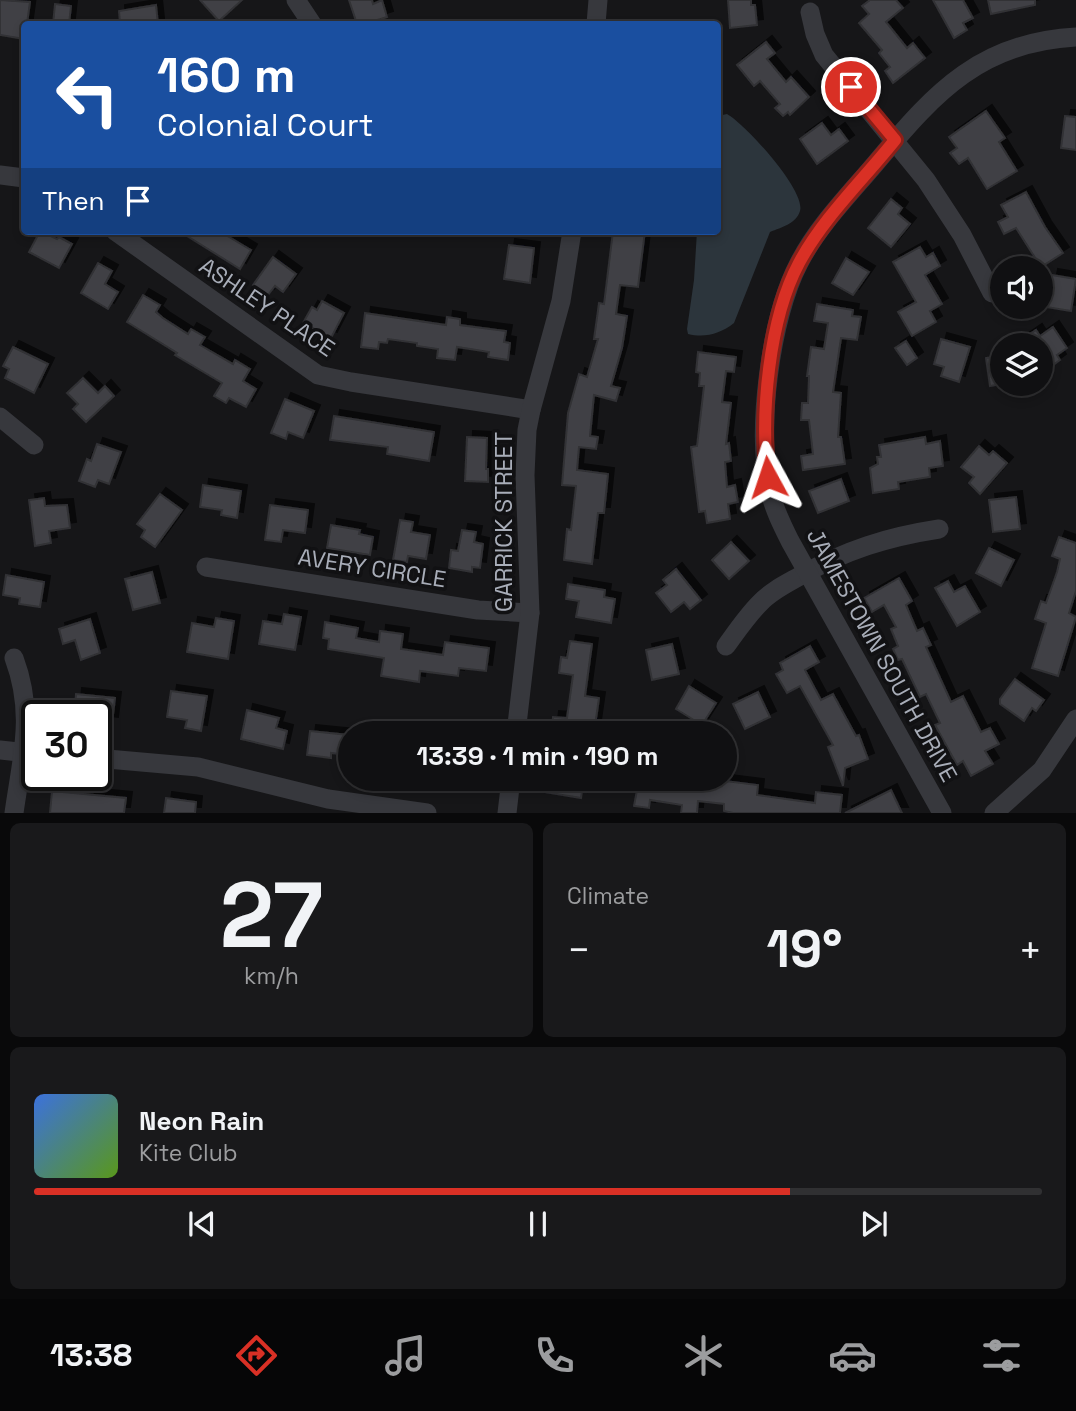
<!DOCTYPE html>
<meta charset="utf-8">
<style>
:root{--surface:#101012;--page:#19191b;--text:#f1f3f6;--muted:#9c9d9f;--line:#303032;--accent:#d93025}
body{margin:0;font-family:"Space Grotesk",sans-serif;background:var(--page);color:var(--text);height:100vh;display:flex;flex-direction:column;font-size:26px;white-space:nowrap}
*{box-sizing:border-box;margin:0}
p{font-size:23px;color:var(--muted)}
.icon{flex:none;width:38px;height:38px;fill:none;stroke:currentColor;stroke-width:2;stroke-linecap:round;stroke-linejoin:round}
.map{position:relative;height:813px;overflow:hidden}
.side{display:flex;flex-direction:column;gap:10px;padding:10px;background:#09090a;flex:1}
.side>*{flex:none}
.top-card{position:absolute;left:21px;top:21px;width:700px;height:214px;border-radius:7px;box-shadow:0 4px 10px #0003,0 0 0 2px var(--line);background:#1a4fa0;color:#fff;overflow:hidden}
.controls{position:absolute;left:990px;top:256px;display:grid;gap:14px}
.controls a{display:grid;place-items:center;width:63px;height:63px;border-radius:50%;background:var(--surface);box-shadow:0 4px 10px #0003,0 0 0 2px var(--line);font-size:35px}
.speed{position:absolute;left:21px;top:700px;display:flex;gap:14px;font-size:35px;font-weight:700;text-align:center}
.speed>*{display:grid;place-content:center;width:91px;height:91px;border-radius:50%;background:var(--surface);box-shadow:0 4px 10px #0003,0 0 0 2px var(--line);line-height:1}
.speed .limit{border:4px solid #111;border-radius:10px;background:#fff;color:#111}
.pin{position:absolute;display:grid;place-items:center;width:60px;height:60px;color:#fff;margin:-30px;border:4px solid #fff;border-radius:50%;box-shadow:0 2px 7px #0007}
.me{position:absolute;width:77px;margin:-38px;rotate:355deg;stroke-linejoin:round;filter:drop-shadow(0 0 5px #0008)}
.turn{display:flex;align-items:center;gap:24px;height:147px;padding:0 21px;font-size:32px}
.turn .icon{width:91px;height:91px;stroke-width:2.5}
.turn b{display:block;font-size:49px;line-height:60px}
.then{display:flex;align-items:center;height:66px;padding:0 21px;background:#0003;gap:14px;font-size:26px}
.big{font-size:52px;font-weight:600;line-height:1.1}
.side .card{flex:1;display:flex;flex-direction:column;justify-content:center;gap:10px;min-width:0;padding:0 24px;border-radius:10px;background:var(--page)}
.side .dial{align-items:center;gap:0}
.dial b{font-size:91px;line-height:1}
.song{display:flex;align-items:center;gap:21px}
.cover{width:84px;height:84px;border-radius:10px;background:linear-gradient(135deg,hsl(220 70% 55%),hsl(90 70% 35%))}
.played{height:7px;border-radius:4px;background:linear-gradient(90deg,var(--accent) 75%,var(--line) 75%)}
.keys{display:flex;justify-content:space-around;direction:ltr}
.heat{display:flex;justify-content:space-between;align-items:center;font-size:38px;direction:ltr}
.side .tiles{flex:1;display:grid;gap:10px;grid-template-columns:1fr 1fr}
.card:last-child{grid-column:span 2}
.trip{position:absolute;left:338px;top:721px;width:399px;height:70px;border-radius:35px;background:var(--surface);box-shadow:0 4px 10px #0003,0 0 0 2px var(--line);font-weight:600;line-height:70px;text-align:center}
.tabs{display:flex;height:112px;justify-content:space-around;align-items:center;background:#060607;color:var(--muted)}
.tabs .icon{width:49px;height:49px}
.tabs .active{color:var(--accent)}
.tabs b{font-size:32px;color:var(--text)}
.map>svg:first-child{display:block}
.water{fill:#2c353c}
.building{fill:#404145;stroke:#303034;stroke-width:2;filter:url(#shadow)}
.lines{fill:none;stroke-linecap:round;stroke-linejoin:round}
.minor{stroke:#37383d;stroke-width:19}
.route-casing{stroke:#8d1f18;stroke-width:18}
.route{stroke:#d93025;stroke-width:12}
.labels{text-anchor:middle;stroke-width:7;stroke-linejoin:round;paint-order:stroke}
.street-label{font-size:23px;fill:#a8adb8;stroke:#111113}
</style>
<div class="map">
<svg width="1076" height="813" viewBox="0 0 1076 813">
<defs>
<filter id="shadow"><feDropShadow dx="6" dy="-6" stdDeviation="0" flood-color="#0009"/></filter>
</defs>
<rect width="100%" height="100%" fill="#161618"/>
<path class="water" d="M727 114C745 124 806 190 800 211 796 224 782 227 770 232L734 323C720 334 705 338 688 334L687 329 694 280 697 231H718V116Z"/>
<g class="building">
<path d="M0 0 30 2 27 24H24V39L0 35Z"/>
<path d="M200 0H242L219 21Z"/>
<path d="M349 0H372L373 4 382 0 387 17 365 24H357Z"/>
<path d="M728 0H751V5H755L757 25 730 28Z"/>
<path d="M870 0H896L903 8 886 22 907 48 913 43 925 58 893 83 885 71 890 67 879 53 882 50 859 23 869 14 862 6Z"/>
<path d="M933 0H963L973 18 963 23 967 30 954 38Z"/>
<path d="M988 0H1035V5L991 14Z"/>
<path d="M55 4 71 6 69 24H53Z"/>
<path d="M156 5 158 24H120L119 11Z"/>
<path d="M766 42 775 53 767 59 786 82 791 77 809 97 790 115 788 112 783 116 775 108 780 104 760 81 754 86 737 65Z"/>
<path d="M986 111 1005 138 999 142 1017 171 987 189 968 158 959 164 950 153 957 148 949 137Z"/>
<path d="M1065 116 1076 117V150L1061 148Z"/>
<path d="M822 123 831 135 839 129 848 141 817 164 800 139Z"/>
<path d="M1026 192 1045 227 1063 253 1041 267 1016 228 1004 234 998 222 1008 217 1001 205Z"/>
<path d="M891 199 902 208 898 214 910 224 891 247 868 228Z"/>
<path d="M40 231 57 239 59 237 72 244 59 268 29 252Z"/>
<path d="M179 231H219L251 250 240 269Z"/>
<path d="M613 231H645L638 287 620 285 616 314 627 316 622 348 611 386 620 388 616 401 594 395 590 436 598 437 596 449 579 447 577 470 608 474 604 513H598L592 564 564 560 567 529 571 530 576 486 562 485 568 413 579 374 587 377 598 339H594L599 303 604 304Z"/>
<path d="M509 245 534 248 530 283 504 279Z"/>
<path d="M920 247 926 257 933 253 940 266 925 275 942 304 930 311 936 322 912 336 898 312 916 302 893 262Z"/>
<path d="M273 257 296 274 283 292 275 286 268 295 253 285Z"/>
<path d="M846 258 869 272 853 295 832 283Z"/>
<path d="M98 263 112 271 105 284 118 292 108 309 81 293Z"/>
<path d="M1052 275 1076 279 1071 311 1046 307Z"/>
<path d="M143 295 160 305 156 312 163 318 188 334 191 329 205 337 200 345 233 364 235 360 250 369 243 381 256 389 246 407 229 398 226 403 214 396 222 383 175 355 177 353 127 322Z"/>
<path d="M322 301 344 313 331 338 303 323 312 307 317 310Z"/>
<path d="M817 304 853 310 852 316 861 317 857 340 841 338 833 392 841 393 838 437H841L845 464 803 470 801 456 813 454 809 420H801L802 403H808L809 376H807L811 347 824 349 828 323 814 321Z"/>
<path d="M365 313 446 325 447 317 460 319V325L506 331 504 342 510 343 508 360 488 357 489 352 457 347 455 360 437 358 438 349 417 346V343L388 339 387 343 379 342 378 349 361 347Z"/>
<path d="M1053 327 1067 348 1057 355 1060 360 1041 374V345H1014L1036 330 1040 336Z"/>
<path d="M941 339 970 347 959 382 941 376 944 367 934 364Z"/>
<path d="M906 341 917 358 907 365 895 348Z"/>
<path d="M13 347 48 364 34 393 5 378 9 369 3 366Z"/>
<path d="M698 352 736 357 734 372 726 371 722 402 731 403 726 444 729 443 731 461 725 462 727 487 735 485 738 502 728 504 730 519 707 523 705 511 699 512 691 447 697 446 704 386H699L700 373 696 372Z"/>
<path d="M1003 355V384L990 386 986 358Z"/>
<path d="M83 378 98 393 105 386 114 396 86 422 73 409 78 404 67 393Z"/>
<path d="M285 399 314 411 303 438 288 432 286 439 271 433Z"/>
<path d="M334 416 434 432 429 461 387 454 388 447 330 440Z"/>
<path d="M467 437 487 438 486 469H488V482L465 481Z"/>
<path d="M925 437 926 444 940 441 943 466 929 468 930 477 898 482 899 489 873 493 870 468 878 464 877 457H881L879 445Z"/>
<path d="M97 444 121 452 109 484 98 480 95 487 79 481 87 459 91 461Z"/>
<path d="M979 446 989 455 993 451 1007 463 980 494 969 483 974 477 961 467Z"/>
<path d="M841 479 849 501 818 513 809 491Z"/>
<path d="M203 485 241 491 237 518 221 515 222 510 200 507Z"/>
<path d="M160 494 182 510 155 547 141 537 145 530 137 524Z"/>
<path d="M1016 497 1020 529 993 532 989 500Z"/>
<path d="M44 498 45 506 67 505 70 528 49 531 51 543 35 546 29 500Z"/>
<path d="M270 505 308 510 305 533 283 530 281 542 265 540Z"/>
<path d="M400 520 413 522 411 532 430 535 426 559 408 556 407 562 393 560Z"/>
<path d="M331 525 360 530 359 534 373 537 370 555 327 548Z"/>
<path d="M462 530 476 532 474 542 483 544 480 568 472 567V572L449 568 451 550 458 551Z"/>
<path d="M1059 537 1076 543V591L1069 613 1076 617 1058 676 1032 668 1046 623 1035 619 1041 601 1046 603 1057 572 1060 559 1052 556Z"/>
<path d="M731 542 749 561 729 579 712 560Z"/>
<path d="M989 548 1014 560 1001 586 976 573Z"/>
<path d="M676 569 701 600 690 609 684 602 671 612 656 593 667 585 663 580Z"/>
<path d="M152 572 160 603 133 610 125 579Z"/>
<path d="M6 575 44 582 40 607 19 604 20 598 3 595Z"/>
<path d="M899 578 912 601 906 605 917 631 923 628 931 645 926 647 951 702 963 696 981 732 990 728 999 744 985 751 993 764 971 776 963 761 957 765 935 725 940 723 926 694 920 697 902 659 898 660 893 649 898 646 891 629 896 627 884 605 872 612 864 598Z"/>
<path d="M948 581 954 592 965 586 980 612 957 626 935 588Z"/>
<path d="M568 584 605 590 604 597 615 599 611 623 576 617 579 601 566 599Z"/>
<path d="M284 614 301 617 295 650 259 644 263 621 282 624Z"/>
<path d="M216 618 234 621 228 659 187 652 192 623 214 627Z"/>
<path d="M90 619 100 653 81 660 75 640 63 644 59 629Z"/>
<path d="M325 622 358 628 356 638 379 642 380 631 403 634 401 649 443 655 445 642 489 648 486 671 459 668 458 676 420 671 419 682 381 676 384 658 328 649 329 639 323 638Z"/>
<path d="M570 641 592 644 585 696 599 698 594 733H551L553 717 567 718 573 675 559 673 561 657 567 658Z"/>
<path d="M672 644 679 674 652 680 646 650Z"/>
<path d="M810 646 819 662 805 670 821 700 833 694 856 736 859 735 868 759 845 768 843 786 828 747 833 745 800 686 787 693 776 674 783 670 780 663Z"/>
<path d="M1015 679 1044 700 1036 711 1032 708 1024 721 1000 704V699Z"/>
<path d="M689 686 716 703 702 725 676 709Z"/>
<path d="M171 691 207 696 201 731 185 728 187 720 167 717Z"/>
<path d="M758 692 770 717 745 729 733 704Z"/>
<path d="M76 694 115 698 112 723 96 721V716H74Z"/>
<path d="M247 710 279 718 276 728 287 731 283 749 241 739Z"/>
<path d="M310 731 349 735 346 755 331 753V758L307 755Z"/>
<path d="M547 779H584L581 798 544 792Z"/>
<path d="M639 779H709L758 785 757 795 815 803 816 792 842 795 840 813H733L724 811V804L698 801 697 813H681L682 805 650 800 649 808 634 806Z"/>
<path d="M891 790 902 813H845Z"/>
<path d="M52 791 126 798 124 813H50Z"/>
<path d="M166 798 196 802 195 813H164Z"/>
</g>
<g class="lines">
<g class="minor">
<path d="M296 0 312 24"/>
<path d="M810 12 815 34 824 55 926 180 962 235 992 293"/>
<path d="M596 24 598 0"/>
<path d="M0 175 24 178"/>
<path d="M115 231 318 375 351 382 531 410"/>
<path d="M0 417 34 445"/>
<path d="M206 567 478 610 530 613"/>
<path d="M726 646C737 631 747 616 760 603 771 591 786 584 800 576 846 550 887 537 939 529"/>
<path d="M516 733 530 613 525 475 527 430 531 410 561 301 572 231"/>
<path d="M0 750 37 754"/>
<path d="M96 758 198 767 328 799 427 813"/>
<path d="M14 813C22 756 35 714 14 658"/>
<path d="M507 813 511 779"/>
<path d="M942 813 790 541C782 525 774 509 770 492 756 432 770 318 799 263 819 224 852 192 880 158 936 91 982 42 1076 37"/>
<path d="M994 813 1042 770 1076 719"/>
</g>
</g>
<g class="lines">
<defs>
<path id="route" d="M768 477C760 414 769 319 799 263 823 218 863 180 895 140L851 87"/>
</defs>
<use href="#route" class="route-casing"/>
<use href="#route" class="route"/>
</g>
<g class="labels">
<g class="street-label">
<text transform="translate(267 307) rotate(34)" y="8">ASHLEY PLACE</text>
<text transform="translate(504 522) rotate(-90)" y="8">GARRICK STREET</text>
<text transform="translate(372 568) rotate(9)" y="8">AVERY CIRCLE</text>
<text transform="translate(882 655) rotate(61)" y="8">JAMESTOWN SOUTH DRIVE</text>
</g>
</g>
</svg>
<div class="controls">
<a><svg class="icon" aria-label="sound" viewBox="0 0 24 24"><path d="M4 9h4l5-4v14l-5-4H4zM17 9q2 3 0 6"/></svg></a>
<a><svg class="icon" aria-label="layers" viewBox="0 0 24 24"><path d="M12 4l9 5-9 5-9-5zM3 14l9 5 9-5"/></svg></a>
</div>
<div class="speed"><div class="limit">30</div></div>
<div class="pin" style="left:851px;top:87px;background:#d93025"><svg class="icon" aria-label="arrive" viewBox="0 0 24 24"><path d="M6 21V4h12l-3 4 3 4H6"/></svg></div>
<svg class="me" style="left:768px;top:477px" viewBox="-20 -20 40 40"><path d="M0-17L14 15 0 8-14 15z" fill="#d93025" stroke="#fff" stroke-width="4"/></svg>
<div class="trip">13:39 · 1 min · 190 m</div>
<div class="top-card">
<div class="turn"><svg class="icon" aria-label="left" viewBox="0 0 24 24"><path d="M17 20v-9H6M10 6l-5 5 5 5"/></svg><div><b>160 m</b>Colonial Court</div></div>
<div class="then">Then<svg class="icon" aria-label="arrive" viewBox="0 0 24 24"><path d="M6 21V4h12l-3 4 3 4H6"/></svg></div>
</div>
</div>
<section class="side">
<div class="tiles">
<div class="card dial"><b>27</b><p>km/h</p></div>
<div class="card"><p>Climate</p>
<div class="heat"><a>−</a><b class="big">19°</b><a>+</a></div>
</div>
<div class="card">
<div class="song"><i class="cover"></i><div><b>Neon Rain</b><p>Kite Club</p></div></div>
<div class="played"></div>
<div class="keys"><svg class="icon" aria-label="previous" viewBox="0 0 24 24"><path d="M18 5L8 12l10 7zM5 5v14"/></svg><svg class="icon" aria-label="pause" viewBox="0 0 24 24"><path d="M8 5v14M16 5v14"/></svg><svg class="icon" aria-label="next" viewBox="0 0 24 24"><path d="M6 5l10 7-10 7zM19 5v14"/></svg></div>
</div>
</div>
</section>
<nav class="tabs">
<b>13:38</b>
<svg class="icon active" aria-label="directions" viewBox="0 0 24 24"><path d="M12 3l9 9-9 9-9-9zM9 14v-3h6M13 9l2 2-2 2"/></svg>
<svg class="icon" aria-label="music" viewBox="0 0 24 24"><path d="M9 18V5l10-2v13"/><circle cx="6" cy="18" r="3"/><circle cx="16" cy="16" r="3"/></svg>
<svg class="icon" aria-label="phone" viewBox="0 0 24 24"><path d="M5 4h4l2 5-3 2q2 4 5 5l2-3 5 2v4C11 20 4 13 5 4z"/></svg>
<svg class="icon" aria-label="climate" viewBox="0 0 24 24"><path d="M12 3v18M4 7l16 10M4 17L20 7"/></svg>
<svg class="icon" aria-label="car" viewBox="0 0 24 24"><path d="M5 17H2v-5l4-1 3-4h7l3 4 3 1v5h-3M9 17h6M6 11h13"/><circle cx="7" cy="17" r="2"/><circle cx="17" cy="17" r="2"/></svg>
<svg class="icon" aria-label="filters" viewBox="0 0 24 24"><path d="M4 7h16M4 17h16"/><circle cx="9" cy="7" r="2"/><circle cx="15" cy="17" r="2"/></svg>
</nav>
